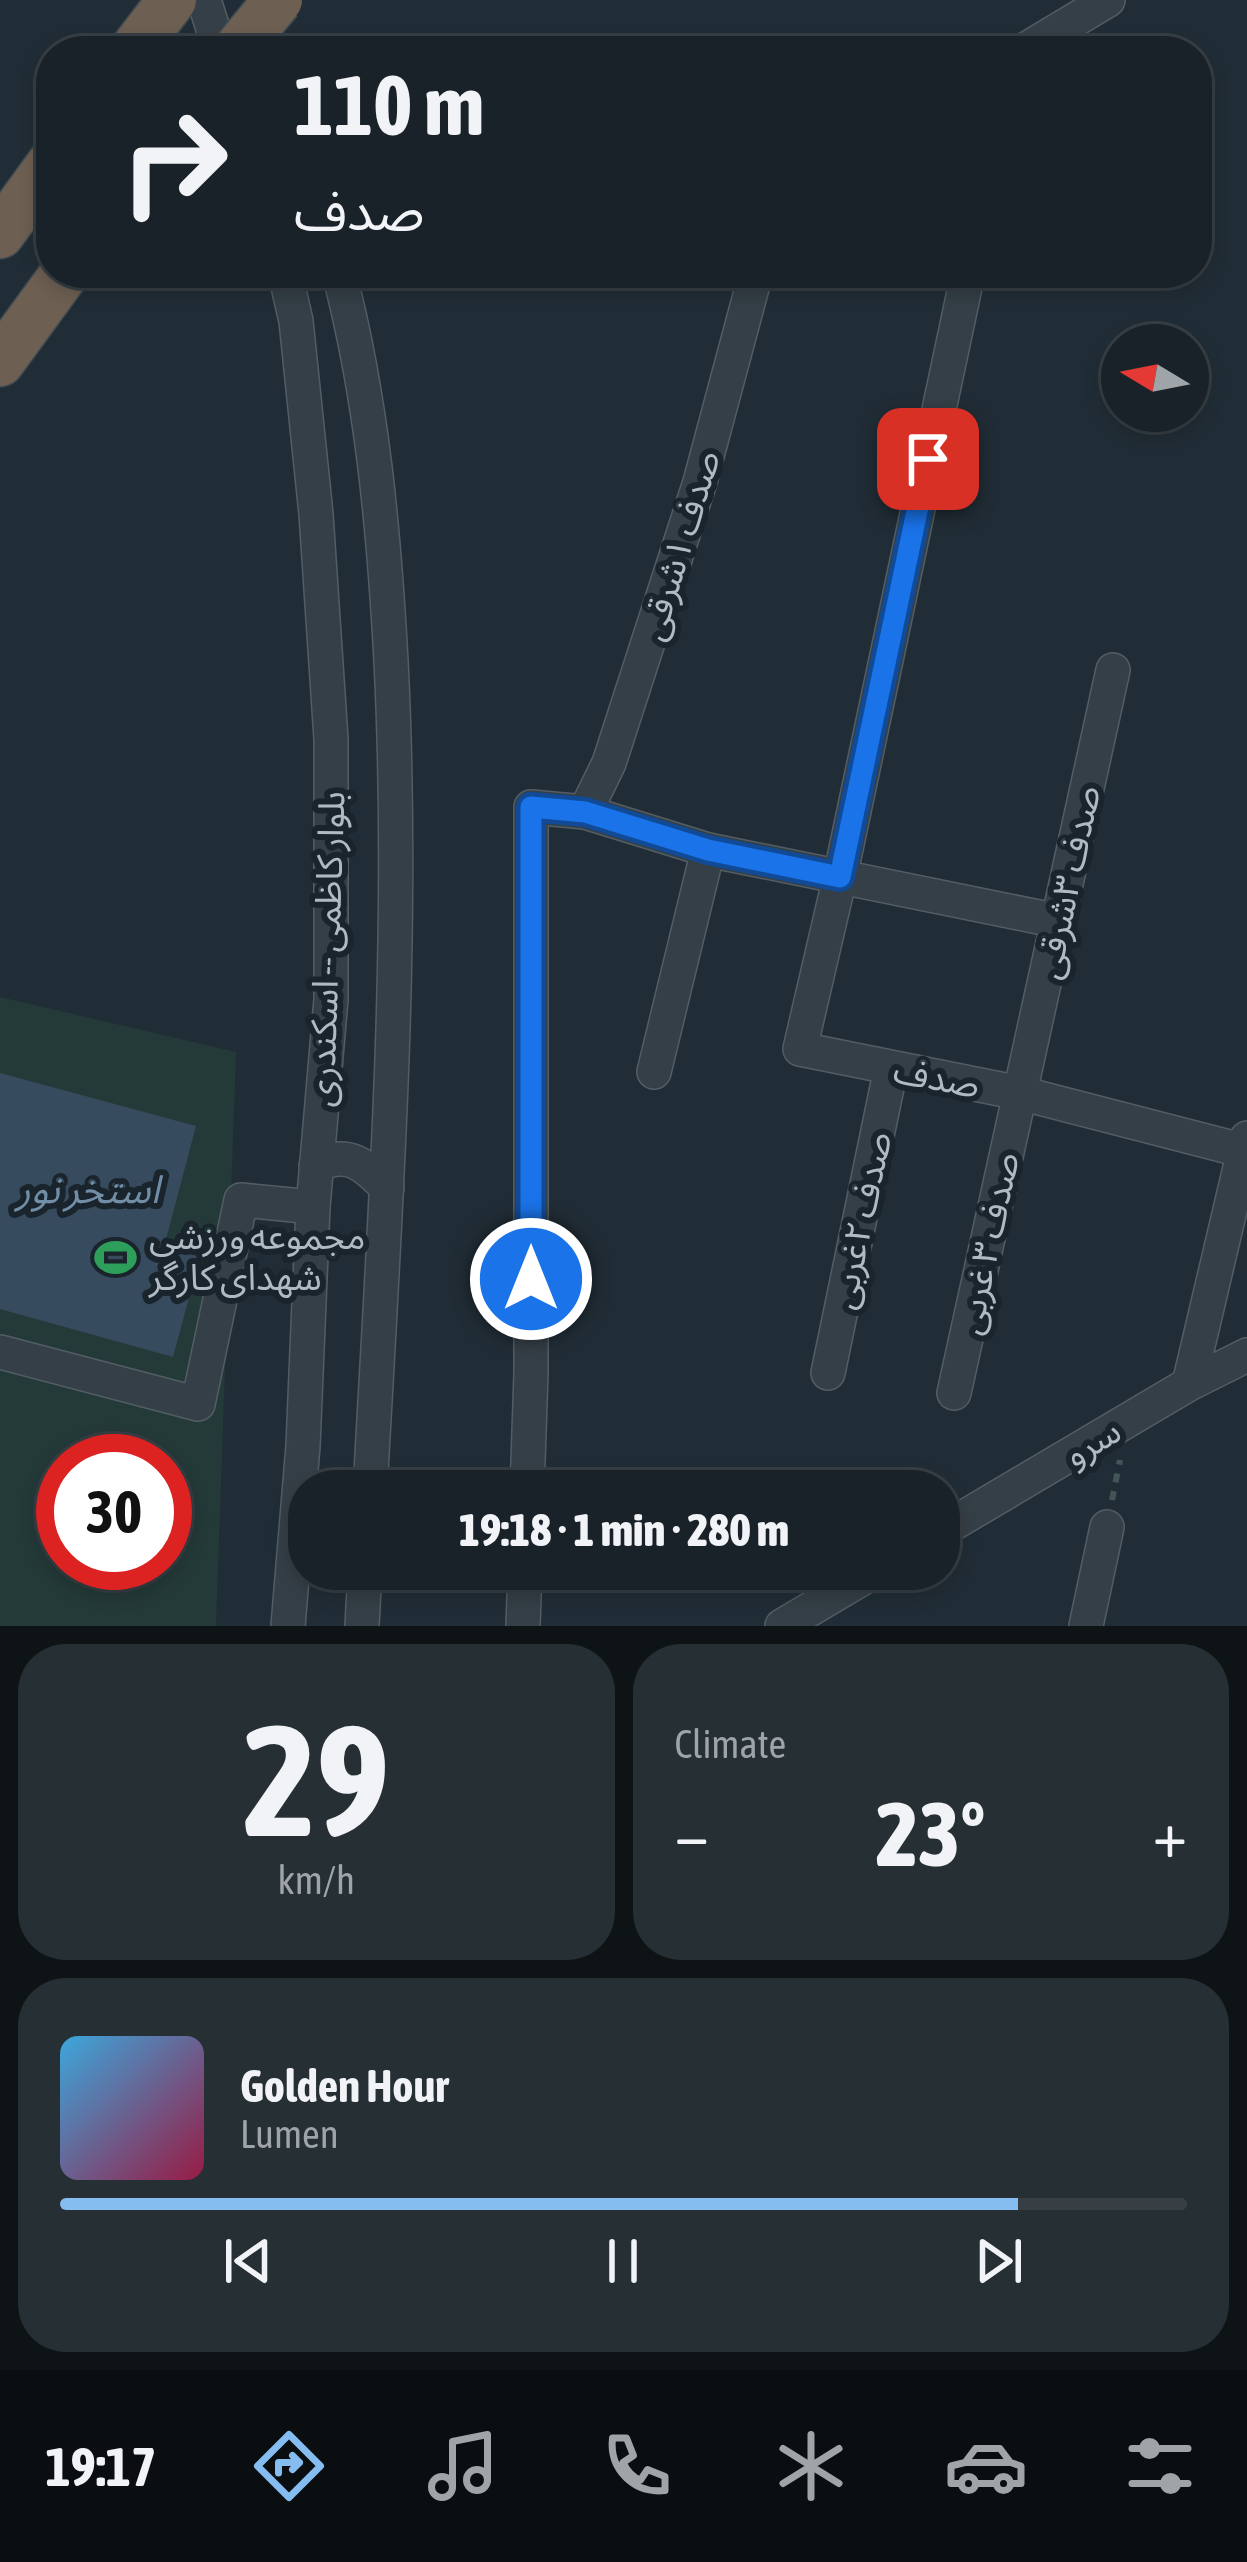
<!DOCTYPE html>
<meta charset="utf-8">
<style>
:root{--surface:#192228;--page:#262f34;--text:#f1f3f6;--muted:#9fa4a8;--line:#373f45;--accent:#86bdf1}
body{margin:0;font-family:"Asap Condensed","Noto Sans Arabic",sans-serif;background:var(--page);color:var(--text);height:100vh;display:flex;flex-direction:column;font-size:45px;white-space:nowrap}
*{box-sizing:border-box;margin:0}
p{font-size:39px;color:var(--muted)}
.icon{flex:none;width:66px;height:66px;fill:none;stroke:currentColor;stroke-width:2;stroke-linecap:round;stroke-linejoin:round}
.map{position:relative;height:1626px;overflow:hidden}
.side{display:flex;flex-direction:column;gap:18px;padding:18px;background:#0e1316;flex:1}
.side>*{flex:none}
.banner{position:absolute;left:36px;top:36px;width:1176px;height:252px;border-radius:48px;box-shadow:0 6px 18px #0003,0 0 0 3px var(--line);background:#192228;color:var(--text);overflow:hidden}
.needle{width:78px;rotate:280deg}
.fabs{position:absolute;left:1101px;top:324px;display:grid;gap:24px}
.fabs a{display:grid;place-items:center;width:108px;height:108px;border-radius:50%;background:var(--surface);box-shadow:0 6px 18px #0003,0 0 0 3px var(--line);font-size:60px}
.speed{position:absolute;left:36px;top:1434px;display:flex;gap:24px;font-size:60px;font-weight:700;text-align:center}
.speed>*{display:grid;place-content:center;width:156px;height:156px;border-radius:50%;background:var(--surface);box-shadow:0 6px 18px #0003,0 0 0 3px var(--line);line-height:1}
.speed .limit{border:18px solid #d22;background:#fff;color:#111}
.pin{position:absolute;display:grid;place-items:center;width:102px;height:102px;color:#fff;margin:-51px;border-radius:24px;box-shadow:0 6px 18px #0006}
.me{position:absolute;width:132px;margin:-66px;rotate:0deg;stroke-linejoin:round;filter:drop-shadow(0 0 9px #0008)}
.turn{display:flex;align-items:center;gap:42px;height:252px;padding:0 60px;font-size:54px}
.turn .icon{width:156px;height:156px;stroke-width:2.5}
.turn b{display:block;font-size:84px;line-height:102px}
.big{font-size:90px;font-weight:800;line-height:1.1}
.side .widget{flex:1;display:flex;flex-direction:column;justify-content:center;gap:18px;min-width:0;padding:0 42px;border-radius:48px;background:var(--page)}
.side .dial{align-items:center;gap:0}
.dial b{font-size:156px;line-height:1}
.song{display:flex;align-items:center;gap:36px}
.cover{width:144px;height:144px;border-radius:18px;background:linear-gradient(135deg,hsl(200 70% 55%),hsl(340 70% 35%))}
.played{height:12px;border-radius:6px;background:linear-gradient(90deg,var(--accent) 85%,var(--line) 85%)}
.keys{display:flex;justify-content:space-around;direction:ltr}
.heat{display:flex;justify-content:space-between;align-items:center;font-size:66px;direction:ltr}
.side .tiles{flex:1;display:grid;gap:18px;grid-template-columns:1fr 1fr}
.widget:last-child{grid-column:span 2}
.trip{position:absolute;left:288px;top:1470px;width:672px;height:120px;border-radius:48px;background:var(--surface);box-shadow:0 6px 18px #0003,0 0 0 3px var(--line);font-weight:800;line-height:120px;text-align:center}
.tabs{display:flex;height:192px;justify-content:space-around;align-items:center;background:#0a0e10;color:var(--muted)}
.tabs .icon{width:84px;height:84px}
.tabs .on{color:var(--accent)}
.tabs b{font-size:54px;color:var(--text)}
.map>svg:first-child{display:block}
.green{fill:#243a38;fill-rule:evenodd}
.water{fill:#364b5d}
.lines{fill:none;stroke-linecap:round;stroke-linejoin:round}
.minor-casing{stroke:#525d65;stroke-width:36}
.highway-casing{stroke:#3f4a52;stroke-width:51}
.path{stroke:#435656;stroke-width:6;stroke-dasharray:9 9;stroke-linecap:butt}
.minor{stroke:#353f47;stroke-width:33}
.highway{stroke:#6d5f52;stroke-width:48}
.highway-bridge-casing{stroke:#3f4a52;stroke-width:51;stroke-linecap:butt}
.highway-bridge{stroke:#6d5f52;stroke-width:48}
.route-casing{stroke:#114b97;stroke-width:30}
.route{stroke:#1a73e8;stroke-width:21}
.labels{text-anchor:middle;stroke-width:12;stroke-linejoin:round;paint-order:stroke}
.street-label{font-size:36px;fill:#afbac4;stroke:#1a242c}
.poi-label{font-size:36px;fill:#afbac4;stroke:#1a242c;text-anchor:start}
.water-label{font-size:39px;font-style:italic;fill:#718ea6;stroke:#1a242c}
</style>
<div class="map">
<svg width="1247" height="1626" viewBox="0 0 1247 1626">
<rect width="100%" height="100%" fill="#212d36"/>
<path class="green" d="M0 997 236 1052 216 1626H0ZM63 1461H165V1563H63Z"/>
<path class="water" d="M0 1073 196 1126 164 1247 200 1257 173 1357 0 1309Z"/>
<g class="lines">
<defs>
<g id="minor">
<path d="M204 0 220 51"/>
<path d="M1023 51 1108 0"/>
<path d="M285 273 296 321 316 514 331 739V999L313 1207 303 1446 288 1626"/>
<path d="M339 273C372 399 384 531 391 661 405 938 385 1215 370 1491"/>
<path d="M968 273 840 877 800 1049 1020 1093 1245 1151"/>
<path d="M585 812 609 763 700 482 756 273"/>
<path d="M654 1072 708 850"/>
<path d="M316 1166C348 1149 365 1165 387 1188"/>
<path d="M0 1352 198 1404 241 1200 313 1207"/>
<path d="M828 1373 891 1068"/>
<path d="M1189 1384 1247 1138"/>
<path d="M954 1393 1113 670"/>
<path d="M527 1491 531 1373V807L585 812 708 850 1058 921"/>
<path d="M939 1532 1189 1384 1247 1355"/>
<path d="M362 1626 365 1569"/>
<path d="M523 1626 525 1569"/>
<path d="M782 1626 878 1569"/>
<path d="M1086 1626 1107 1527"/>
</g>
<g id="highway">
<path d="M133 51 172 0"/>
<path d="M0 234 51 164"/>
<path d="M0 362 65 273"/>
</g>
</defs>
<use href="#minor" class="minor-casing"/>
<use href="#highway" class="highway-casing"/>
<path class="path" d="M1112 1500 1120 1460"/>
<use href="#minor" class="minor"/>
<use href="#highway" class="highway"/>
<defs>
<path id="highway-bridge" d="M236 51 278 0"/>
</defs>
<use href="#highway-bridge" class="highway-bridge-casing"/>
<use href="#highway-bridge" class="highway-bridge"/>
</g>
<g class="lines">
<defs>
<path id="route" d="M531 1279V807L585 812 708 850 840 877 928 459"/>
</defs>
<use href="#route" class="route-casing"/>
<use href="#route" class="route"/>
</g>
<defs>
<symbol id="stadium-bare" viewBox="-9 -9 18 18"><path d="M0-5a6.5 5 0 1 0 0 10a6.5 5 0 1 0 0-10ZM-3.5-1.8h7v3.6h-7Z" fill="#2e9e5b" stroke="#1a242c" stroke-width="2.5" paint-order="stroke"/></symbol>
</defs>
<g fill-rule="evenodd">
<use href="#stadium-bare" x="86" y="1228" width="59" height="59"/>
</g>
<g class="labels">
<g class="street-label">
<text transform="translate(679 545) rotate(-73)" y="13">صدف ۱شرقی</text>
<text transform="translate(1067 882) rotate(-78)" y="13">صدف ۳شرقی</text>
<text transform="translate(326 949) rotate(-88)" y="13">بلوار کاظمی -- اسکندری</text>
<text transform="translate(937 1077) rotate(11)" y="13">صدف</text>
<text transform="translate(860 1220) rotate(-78)" y="13">صدف ۲غربی</text>
<text transform="translate(987 1243) rotate(-78)" y="13">صدف ۳ غربی</text>
<text transform="translate(1092 1442) rotate(-31)" y="13">سرو</text>
</g>
<g class="poi-label">
<text x="149" y="1249">مجموعه ورزشی<tspan x="149" dy="41">شهدای کارگر</tspan></text>
</g>
<g class="water-label">
<text x="88" y="1203">استخر نور</text>
</g>
</g>
</svg>
<div class="fabs">
<a><svg class="needle" viewBox="-14 -14 28 28"><path d="M0-13l5 13h-10z" fill="#e53935"/><path d="M0 13l5-13h-10z" fill="#9fa4a8"/></svg></a>
</div>
<div class="speed"><div class="limit">30</div></div>
<div class="pin" style="left:928px;top:459px;background:#d93025"><svg class="icon" aria-label="arrive" viewBox="0 0 24 24"><path d="M6 21V4h12l-3 4 3 4H6"/></svg></div>
<svg class="me" style="left:531px;top:1279px" viewBox="-20 -20 40 40"><circle r="17" fill="#1a73e8" stroke="#fff" stroke-width="3"/><path d="M0-11L8 9 0 5-8 9z" fill="#fff"/></svg>
<div class="trip">19:18 · 1 min · 280 m</div>
<div class="banner">
<div class="turn"><svg class="icon" aria-label="right" viewBox="0 0 24 24"><path d="M7 20v-9h11M14 6l5 5-5 5"/></svg><div><b>110 m</b>صدف</div></div>
</div>
</div>
<section class="side">
<div class="tiles">
<div class="widget dial"><b>29</b><p>km/h</p></div>
<div class="widget"><p>Climate</p>
<div class="heat"><a>−</a><b class="big">23°</b><a>+</a></div>
</div>
<div class="widget">
<div class="song"><i class="cover"></i><div><b>Golden Hour</b><p>Lumen</p></div></div>
<div class="played"></div>
<div class="keys"><svg class="icon" aria-label="previous" viewBox="0 0 24 24"><path d="M18 5L8 12l10 7zM5 5v14"/></svg><svg class="icon" aria-label="pause" viewBox="0 0 24 24"><path d="M8 5v14M16 5v14"/></svg><svg class="icon" aria-label="next" viewBox="0 0 24 24"><path d="M6 5l10 7-10 7zM19 5v14"/></svg></div>
</div>
</div>
</section>
<nav class="tabs">
<b>19:17</b>
<svg class="icon on" aria-label="directions" viewBox="0 0 24 24"><path d="M12 3l9 9-9 9-9-9zM9 14v-3h6M13 9l2 2-2 2"/></svg>
<svg class="icon" aria-label="music" viewBox="0 0 24 24"><path d="M9 18V5l10-2v13"/><circle cx="6" cy="18" r="3"/><circle cx="16" cy="16" r="3"/></svg>
<svg class="icon" aria-label="phone" viewBox="0 0 24 24"><path d="M5 4h4l2 5-3 2q2 4 5 5l2-3 5 2v4C11 20 4 13 5 4z"/></svg>
<svg class="icon" aria-label="climate" viewBox="0 0 24 24"><path d="M12 3v18M4 7l16 10M4 17L20 7"/></svg>
<svg class="icon" aria-label="car" viewBox="0 0 24 24"><path d="M5 17H2v-5l4-1 3-4h7l3 4 3 1v5h-3M9 17h6M6 11h13"/><circle cx="7" cy="17" r="2"/><circle cx="17" cy="17" r="2"/></svg>
<svg class="icon" aria-label="filters" viewBox="0 0 24 24"><path d="M4 7h16M4 17h16"/><circle cx="9" cy="7" r="2"/><circle cx="15" cy="17" r="2"/></svg>
</nav>
